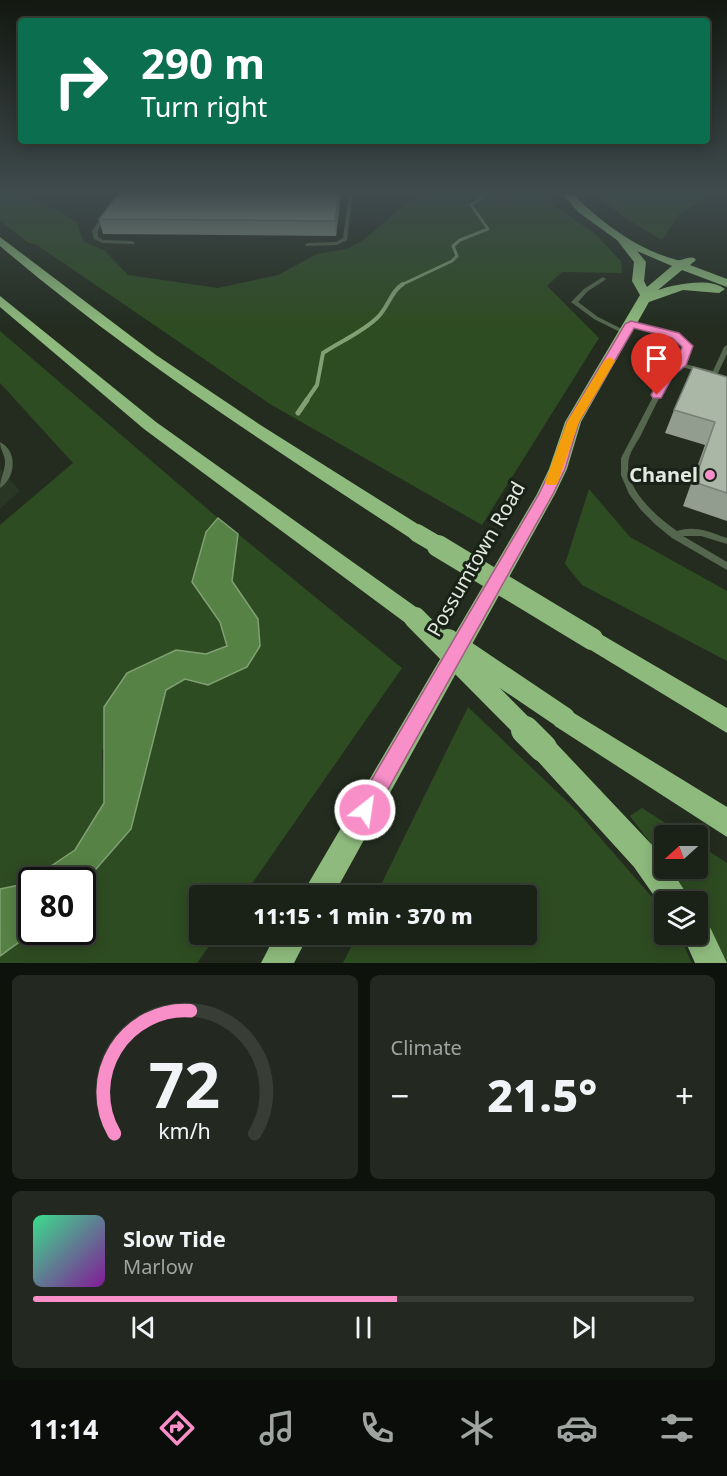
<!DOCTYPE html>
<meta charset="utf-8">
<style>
:root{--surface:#1a2117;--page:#232920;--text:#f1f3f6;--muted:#9fa3a1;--line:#383e36;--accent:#f98fc9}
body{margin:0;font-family:"Noto Sans",sans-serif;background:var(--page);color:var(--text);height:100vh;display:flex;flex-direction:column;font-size:22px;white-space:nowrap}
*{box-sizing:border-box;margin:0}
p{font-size:20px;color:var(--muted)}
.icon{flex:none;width:33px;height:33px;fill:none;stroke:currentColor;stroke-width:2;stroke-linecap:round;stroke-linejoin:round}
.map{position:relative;height:963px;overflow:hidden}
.sheet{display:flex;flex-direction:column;gap:12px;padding:12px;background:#0e120d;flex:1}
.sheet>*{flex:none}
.hud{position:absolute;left:18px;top:18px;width:692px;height:126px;border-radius:6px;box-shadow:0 3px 15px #0003,0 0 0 2px var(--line);background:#0b6e4f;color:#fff;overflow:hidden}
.needle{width:39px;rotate:249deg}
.tools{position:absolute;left:654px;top:825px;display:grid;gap:12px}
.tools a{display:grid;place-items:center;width:54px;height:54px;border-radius:6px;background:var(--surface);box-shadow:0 3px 15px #0003,0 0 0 2px var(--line);font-size:30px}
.speed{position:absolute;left:18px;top:867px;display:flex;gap:12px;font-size:30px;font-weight:700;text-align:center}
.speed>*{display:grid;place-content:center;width:78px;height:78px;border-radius:50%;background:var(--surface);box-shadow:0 3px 15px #0003,0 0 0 2px var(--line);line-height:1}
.speed .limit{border:3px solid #111;border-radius:9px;background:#fff;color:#111}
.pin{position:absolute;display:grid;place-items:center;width:51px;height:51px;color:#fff;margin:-62px -26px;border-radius:50% 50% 50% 0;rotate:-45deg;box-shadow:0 0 6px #0007}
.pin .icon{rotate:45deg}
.me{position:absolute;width:66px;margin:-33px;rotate:30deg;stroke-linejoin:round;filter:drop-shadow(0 0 4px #0008)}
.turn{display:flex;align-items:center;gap:21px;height:126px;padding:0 24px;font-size:27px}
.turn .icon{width:78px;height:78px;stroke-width:2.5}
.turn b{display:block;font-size:42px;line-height:51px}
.big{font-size:45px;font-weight:800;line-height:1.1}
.sheet .tile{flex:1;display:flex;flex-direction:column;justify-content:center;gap:9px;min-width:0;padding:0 21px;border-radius:9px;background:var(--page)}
.sheet .dial{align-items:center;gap:0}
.dial svg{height:156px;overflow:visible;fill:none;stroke:var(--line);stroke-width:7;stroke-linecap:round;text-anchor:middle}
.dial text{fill:var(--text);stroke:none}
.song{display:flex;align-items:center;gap:18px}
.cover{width:72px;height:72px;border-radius:9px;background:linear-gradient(135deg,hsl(150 70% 55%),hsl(290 70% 35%))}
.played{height:6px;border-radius:3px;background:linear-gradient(90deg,var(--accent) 55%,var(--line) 55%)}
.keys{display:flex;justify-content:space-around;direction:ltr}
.heat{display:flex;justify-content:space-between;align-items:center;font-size:33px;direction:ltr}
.sheet .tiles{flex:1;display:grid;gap:12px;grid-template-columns:1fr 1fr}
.tile:last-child{grid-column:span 2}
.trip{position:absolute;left:189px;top:885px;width:348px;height:60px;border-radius:6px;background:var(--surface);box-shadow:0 3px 15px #0003,0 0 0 2px var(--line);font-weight:800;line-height:60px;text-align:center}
.tabs{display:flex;height:96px;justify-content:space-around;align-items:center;background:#0a0d09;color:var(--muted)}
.tabs .icon{width:42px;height:42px}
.tabs .selected{color:var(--accent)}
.tabs b{font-size:27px;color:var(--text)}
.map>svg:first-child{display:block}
.built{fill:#283623}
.green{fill:#2e4c22}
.water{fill:#578246;stroke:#81a174;stroke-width:1.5}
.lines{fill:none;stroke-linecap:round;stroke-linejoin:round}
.stream-far2{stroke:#81a174;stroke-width:3}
.stream-far1{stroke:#81a174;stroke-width:4}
.stream{stroke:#81a174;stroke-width:5}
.lane{fill:#54664d;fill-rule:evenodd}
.highway{fill:#8ebb7d;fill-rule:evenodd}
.highway-bridge-far2{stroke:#8ebb7d;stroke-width:18}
.highway-bridge-far1{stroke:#8ebb7d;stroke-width:22}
.highway-bridge{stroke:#8ebb7d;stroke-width:28}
.wall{fill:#929d8f}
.shaded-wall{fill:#777f74}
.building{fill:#aab6a6;stroke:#777f74;stroke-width:1.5}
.route{fill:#f98fc9;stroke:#a25d83;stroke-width:1.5}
.slow{fill:#f59e0b}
.poi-dot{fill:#f98fc9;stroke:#192216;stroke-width:2}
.labels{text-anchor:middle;stroke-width:6;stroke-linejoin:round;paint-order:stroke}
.poi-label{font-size:20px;font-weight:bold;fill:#e3e9e0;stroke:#192216;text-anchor:end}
.street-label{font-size:20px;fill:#e3e9e0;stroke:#192216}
</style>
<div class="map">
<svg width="727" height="963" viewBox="0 0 727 963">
<rect width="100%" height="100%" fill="#232c1f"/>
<path class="built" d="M0 468 20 491 0 509Z"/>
<g class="green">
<path d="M0 193H22L57 209 77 223 84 242 104 250 128 275 218 288 278 275 317 254 347 249 362 241 419 193H549L557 208 593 232 621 261 622 273 562 272 547 286 599 338 482 525 270 404 37 245 27 242 0 220Z"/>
<path d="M592 193H714L679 214 662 240 627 219Z"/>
<path d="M0 331 218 518 206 532 192 582 220 622 227 647 206 654 176 650 102 751 104 803 75 850 24 884 0 889V525L73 463 0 383Z"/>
<path d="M589 489 630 537 727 591V661L582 585 565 564Z"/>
<path d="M238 534 402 668 244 895 200 896V934L217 935 197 963H0V956L33 932H82L83 884 131 829 166 690 185 679 208 685 247 667 260 646 258 619 232 581Z"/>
<path d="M468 707 577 811 664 911V934L679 935 692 963H343L357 935 526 934V896L376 895Z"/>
<path d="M642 808 684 835 664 836V861L630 816Z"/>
<path d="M698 844 727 863V962L698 910V902L692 901 670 869 698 868Z"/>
</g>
<path class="water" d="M218 518 238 534 232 581 258 619 260 646 247 667 208 685 185 679 166 690 131 829 83 884 82 880H32L33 932 0 956V889L24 884 75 850 104 803V707L127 673 176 650 206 654 227 646 220 622 192 582 206 532Z"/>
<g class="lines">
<path class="stream-far2" d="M401 285 452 261 457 256 453 246 460 240 488 229 471 205 488 193"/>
<path class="stream-far1" d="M306 401 317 385 323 353C341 341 363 332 378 317 389 306 391 291 403 284"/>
<path class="stream" d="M298 413 307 400"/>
<g class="lane">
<path d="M349 193H353L347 240 337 245 306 246 305 245 308 243 336 242 343 238Z"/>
<path d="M105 213 107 214 98 231V237L103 240 132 241 135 243 134 244 102 243 94 239 92 231 103 214Z"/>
<path d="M603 277 606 279 605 280 588 291 578 302 598 317 628 332V334H624L594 319 571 302 584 289Z"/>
<path d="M631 322 677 335 690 346 685 364 713 371 724 347 727 345V354L717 375 715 376 682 367 671 375C661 394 651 414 642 433 638 441 631 450 629 458 622 488 656 516 677 531 695 525 710 532 727 538V544L701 536H683L727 562V570L672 538 656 525 641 510 629 494 621 475V458L665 374 678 364 684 346 673 337 629 325 628 324Z"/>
<path d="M0 442C18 451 16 478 0 488 0 479 5 471 5 462 5 454 0 450 0 442Z"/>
</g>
<g class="highway">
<path d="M562 193H572C599 221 638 250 677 260 683 261 687 256 694 258L696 260 690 265 727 279V287L682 270 658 290C675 284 711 277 725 289L719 293 683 290 649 302 581 422 567 469 555 494 333 896H301L537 494 549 469 565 422 640 295 632 281 634 262 617 240 578 212ZM637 251 672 266 647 287 644 281 646 262Z"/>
<path d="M0 237 156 355 262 426 424 528 427 533 424 538H410C269 446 128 355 0 246Z"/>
<path d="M0 296 156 422 423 612 426 618 423 624 415 627 407 624 144 429 0 307Z"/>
<path d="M592 629 727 708V733L584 646 581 639 584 632Z"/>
<path d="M564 707 727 807V837L555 726 552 718 555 710Z"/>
<path d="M543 736 552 739 654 847 664 861V868H670L692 902H664V910L634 867 534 757 530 748 534 739Z"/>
<path d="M698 919 708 923 727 963H695L682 934H698Z"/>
<path d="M276 934H309L294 963H261Z"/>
</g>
<path class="highway-bridge-far2" d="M417 533 441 547"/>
<g class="highway-bridge-far1">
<path d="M438 546 592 639"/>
<path d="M415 618 527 731"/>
<path d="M448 640 564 718"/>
</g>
<path class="highway-bridge" d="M525 730 543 748"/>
</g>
<g class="wall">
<path d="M341 193 336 236 103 234 99 219Z"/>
<path d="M727 377V521L683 506 705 445 665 433 674 410Z"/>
</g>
<path class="shaded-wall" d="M339 193H341L336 236 335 221Z"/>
<g class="building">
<path d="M119 193H339L335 221 99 219Z"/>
<path d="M693 367 727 377V493L694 482 715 422 674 410Z"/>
</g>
<linearGradient id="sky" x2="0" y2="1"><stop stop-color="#131811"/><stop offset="0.59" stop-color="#3f4b4d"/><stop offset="1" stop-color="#3f4b4d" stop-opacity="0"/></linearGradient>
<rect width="727" height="327" fill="url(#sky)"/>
<path class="route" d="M631 321 679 333 693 346 686 365 673 376 661 398H653L651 395 664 372 676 363 682 347 672 338 634 328 579 422 565 469 553 494 372 818 365 821 358 818 355 810 358 803 539 494 551 469 567 422 625 324Z"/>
<path class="slow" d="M610 357 615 361 579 422 558 482 556 485H547L545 482 567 422 604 361Z"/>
<circle class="poi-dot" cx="710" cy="475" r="6"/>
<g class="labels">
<g class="poi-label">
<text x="698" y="482">Chanel</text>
</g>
<g class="street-label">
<text transform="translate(476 559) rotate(-60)" y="7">Possumtown Road</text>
</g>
</g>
</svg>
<div class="tools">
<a><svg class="needle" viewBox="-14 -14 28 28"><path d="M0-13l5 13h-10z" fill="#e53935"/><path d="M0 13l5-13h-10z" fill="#9fa3a1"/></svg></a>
<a><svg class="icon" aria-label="layers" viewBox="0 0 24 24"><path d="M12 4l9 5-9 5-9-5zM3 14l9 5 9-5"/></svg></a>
</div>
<div class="speed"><div class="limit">80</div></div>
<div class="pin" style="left:657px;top:395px;background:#d93025"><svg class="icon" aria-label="arrive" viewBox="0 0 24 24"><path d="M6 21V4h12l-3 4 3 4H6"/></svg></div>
<svg class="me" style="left:365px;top:810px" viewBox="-20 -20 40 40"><circle r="17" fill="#f98fc9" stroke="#fff" stroke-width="3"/><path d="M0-11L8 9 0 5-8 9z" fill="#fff"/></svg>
<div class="trip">11:15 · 1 min · 370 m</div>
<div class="hud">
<div class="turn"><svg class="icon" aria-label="right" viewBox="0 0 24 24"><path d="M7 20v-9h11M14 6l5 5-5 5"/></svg><div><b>290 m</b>Turn right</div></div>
</div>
</div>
<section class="sheet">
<div class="tiles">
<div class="tile dial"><svg viewBox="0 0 100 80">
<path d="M14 69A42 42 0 1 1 86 69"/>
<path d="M14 69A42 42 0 0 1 53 6" stroke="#f98fc9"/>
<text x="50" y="56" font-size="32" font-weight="700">72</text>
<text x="50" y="72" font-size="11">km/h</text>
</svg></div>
<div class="tile"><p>Climate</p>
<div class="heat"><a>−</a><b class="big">21.5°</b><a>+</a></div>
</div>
<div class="tile">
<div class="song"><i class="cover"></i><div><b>Slow Tide</b><p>Marlow</p></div></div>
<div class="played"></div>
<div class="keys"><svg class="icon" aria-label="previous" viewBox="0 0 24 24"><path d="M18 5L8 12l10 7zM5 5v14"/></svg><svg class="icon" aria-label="pause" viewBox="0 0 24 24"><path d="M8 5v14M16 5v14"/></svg><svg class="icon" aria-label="next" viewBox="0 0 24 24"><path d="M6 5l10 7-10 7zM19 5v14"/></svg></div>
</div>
</div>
</section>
<nav class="tabs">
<b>11:14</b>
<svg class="icon selected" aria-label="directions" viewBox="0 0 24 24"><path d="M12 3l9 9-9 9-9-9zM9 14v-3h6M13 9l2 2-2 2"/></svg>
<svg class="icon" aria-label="music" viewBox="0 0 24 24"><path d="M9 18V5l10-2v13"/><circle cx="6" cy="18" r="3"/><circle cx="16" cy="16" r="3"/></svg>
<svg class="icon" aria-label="phone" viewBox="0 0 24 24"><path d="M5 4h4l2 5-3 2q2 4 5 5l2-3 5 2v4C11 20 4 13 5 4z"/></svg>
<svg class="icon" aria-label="climate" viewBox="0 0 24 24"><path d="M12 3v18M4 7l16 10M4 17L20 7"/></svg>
<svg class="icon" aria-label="car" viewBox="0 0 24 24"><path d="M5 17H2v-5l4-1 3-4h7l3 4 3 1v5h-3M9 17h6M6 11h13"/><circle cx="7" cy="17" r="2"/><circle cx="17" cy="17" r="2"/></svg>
<svg class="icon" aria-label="filters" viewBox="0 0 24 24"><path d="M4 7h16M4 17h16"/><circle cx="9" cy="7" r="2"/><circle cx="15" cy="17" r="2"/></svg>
</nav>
